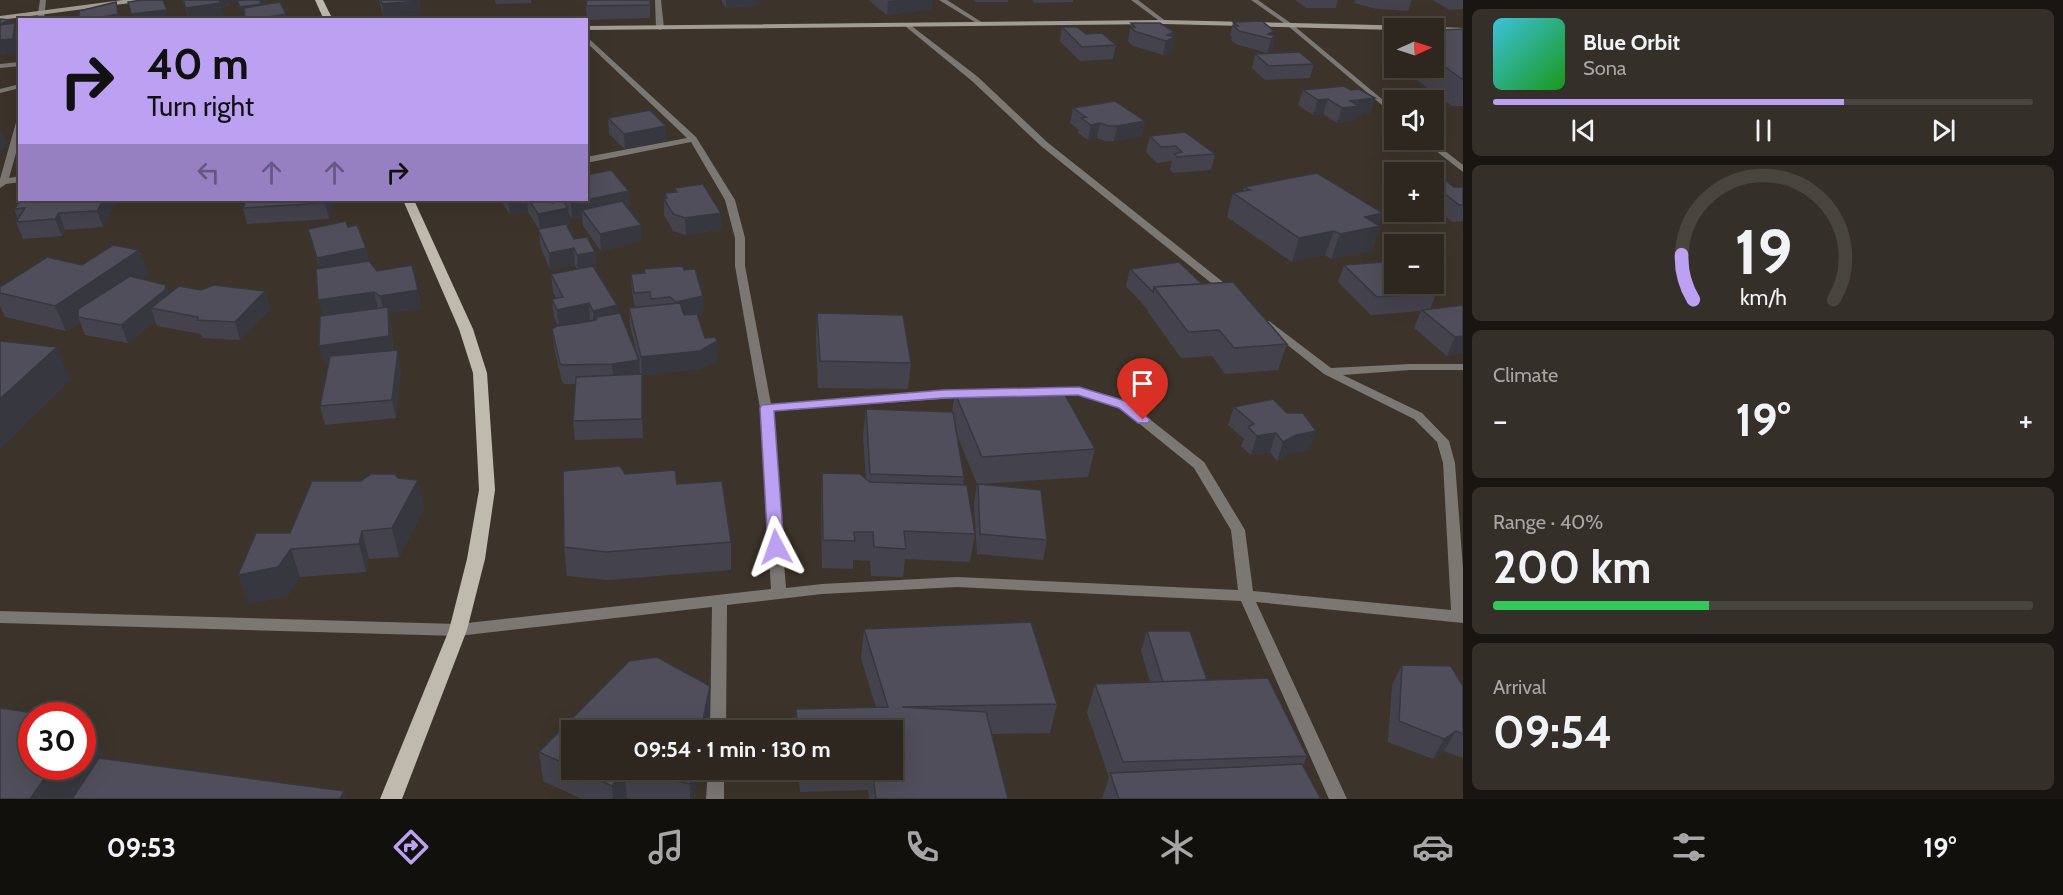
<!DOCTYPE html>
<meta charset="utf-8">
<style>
:root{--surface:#2d2720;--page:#352f29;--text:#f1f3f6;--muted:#a7a5a5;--line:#48443e;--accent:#bca0f2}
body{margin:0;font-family:Cabin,sans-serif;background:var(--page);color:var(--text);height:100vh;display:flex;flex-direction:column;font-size:22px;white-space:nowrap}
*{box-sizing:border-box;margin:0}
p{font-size:20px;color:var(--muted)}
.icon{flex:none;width:33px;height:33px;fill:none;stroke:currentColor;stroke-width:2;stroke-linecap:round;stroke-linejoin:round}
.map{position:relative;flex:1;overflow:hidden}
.details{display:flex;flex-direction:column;gap:9px;padding:9px;background:#191512;width:600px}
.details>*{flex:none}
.banner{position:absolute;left:18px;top:18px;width:570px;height:183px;border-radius:0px;box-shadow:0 6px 24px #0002,0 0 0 2px var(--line);background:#bca0f2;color:#111;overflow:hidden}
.needle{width:39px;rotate:87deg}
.fabs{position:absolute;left:1384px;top:18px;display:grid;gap:12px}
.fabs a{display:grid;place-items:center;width:60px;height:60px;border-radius:0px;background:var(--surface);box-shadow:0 6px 24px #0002,0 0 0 2px var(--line);font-size:30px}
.speed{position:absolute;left:18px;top:702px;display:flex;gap:12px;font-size:30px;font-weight:700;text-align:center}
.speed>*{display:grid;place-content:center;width:78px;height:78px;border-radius:50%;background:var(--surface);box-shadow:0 6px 24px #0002,0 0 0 2px var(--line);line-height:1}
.speed .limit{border:9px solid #d22;background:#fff;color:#111}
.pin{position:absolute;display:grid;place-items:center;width:51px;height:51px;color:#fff;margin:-62px -26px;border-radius:50% 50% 50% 0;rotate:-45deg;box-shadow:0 0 6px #0007}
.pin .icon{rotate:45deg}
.me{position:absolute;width:66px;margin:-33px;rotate:356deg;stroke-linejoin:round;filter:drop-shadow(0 0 4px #0008)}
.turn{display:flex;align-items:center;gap:21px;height:126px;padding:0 30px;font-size:27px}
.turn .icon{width:78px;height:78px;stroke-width:2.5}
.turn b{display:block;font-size:42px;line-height:51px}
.lanes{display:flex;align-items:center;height:57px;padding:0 30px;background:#0003;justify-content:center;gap:30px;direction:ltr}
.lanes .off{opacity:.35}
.big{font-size:45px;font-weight:700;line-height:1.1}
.details .widget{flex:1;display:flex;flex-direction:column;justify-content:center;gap:9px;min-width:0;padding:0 21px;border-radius:9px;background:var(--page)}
.details .dial{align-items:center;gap:0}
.dial svg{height:156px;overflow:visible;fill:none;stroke:var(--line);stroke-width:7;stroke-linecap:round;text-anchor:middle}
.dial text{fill:var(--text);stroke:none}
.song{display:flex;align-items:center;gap:18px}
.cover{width:72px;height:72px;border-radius:9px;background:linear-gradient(135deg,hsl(190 70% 55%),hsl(120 70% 35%))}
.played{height:6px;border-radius:3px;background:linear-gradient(90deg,var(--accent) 65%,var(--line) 65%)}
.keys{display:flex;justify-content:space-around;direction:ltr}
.heat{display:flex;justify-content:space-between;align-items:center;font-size:33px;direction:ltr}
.charge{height:9px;border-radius:4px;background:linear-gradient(90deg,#34c759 40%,var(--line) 0)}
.trip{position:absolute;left:561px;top:720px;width:342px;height:60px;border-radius:0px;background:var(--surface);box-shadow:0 6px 24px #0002,0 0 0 2px var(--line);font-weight:700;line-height:60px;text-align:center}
.tabs{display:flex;height:96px;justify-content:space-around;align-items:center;background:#12100d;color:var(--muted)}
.tabs .icon{width:42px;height:42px}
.tabs .selected{color:var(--accent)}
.tabs b{font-size:27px;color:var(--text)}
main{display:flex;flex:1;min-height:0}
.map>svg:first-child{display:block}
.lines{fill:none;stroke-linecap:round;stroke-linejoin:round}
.street{fill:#7b7772;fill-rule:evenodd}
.secondary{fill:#a19c94;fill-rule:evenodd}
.primary{fill:#bfb9ae;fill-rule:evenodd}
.wall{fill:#44434d}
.shaded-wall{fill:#37373f}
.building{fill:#4f4e5a;stroke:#37373f;stroke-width:1.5}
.route{fill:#bca0f2;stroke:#7a689d;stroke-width:1.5}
</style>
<main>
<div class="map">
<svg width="1463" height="799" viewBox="0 0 1463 799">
<rect width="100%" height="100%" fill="#3c342a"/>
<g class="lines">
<g class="street">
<path d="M40 0H46L44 20H37Z"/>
<path d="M655 0H661L664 28 660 30 656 28Z"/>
<path d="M939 0H947L983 23 978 24Z"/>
<path d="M1131 0H1138L1167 22 1162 23Z"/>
<path d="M1251 0H1258L1292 24 1395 110V116L1288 26Z"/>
<path d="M905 24H909L978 77 1047 142 1233 290 1234 292 1233 294H1225L1041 146 972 81 905 26Z"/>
<path d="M586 36 696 137 735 200 745 238V266L771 404 971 389 977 393 971 397 772 411 786 588 822 584 957 577 1238 590 1231 530 1194 468 1120 408 1078 395H1049L1043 391 1049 387H1079L1128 402 1204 462 1245 530 1253 591 1451 610 1443 463 1437 442 1414 419 1324 374 1260 323 1261 321H1269L1331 368 1410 364H1463V370H1410L1343 375 1422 413 1449 441 1455 463 1463 568V623L1256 602 1347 799H1329L1241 601 957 587 822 594 727 605 726 730H710L712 607 458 636 0 623V611L458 624 771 589 760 408 735 266V238L725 200 691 142 586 163V157L687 138 586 42Z"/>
<path d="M20 62V66L0 68V64Z"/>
<path d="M20 84V88L0 93V89Z"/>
<path d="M17 119H20V139L9 178 20 176V182L6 184 0 188V179Z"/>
<path d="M1422 140H1431L1463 165V172Z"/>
<path d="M708 770H724V799H706Z"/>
</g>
<g class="secondary">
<path d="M123 0H141L138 2 0 20V16Z"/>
<path d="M1164 20 1420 26 1424 28 1395 30 1164 24 586 30V26Z"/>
<path d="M1434 27 1463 28V32L1434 31V28H1431Z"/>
</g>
<g class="primary">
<path d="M315 0H323L333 20H324Z"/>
<path d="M403 200H414L473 329 487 373 495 490 485 559 467 630 402 799H380L449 630 467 559 479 490 473 373 459 329Z"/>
</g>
</g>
<g class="wall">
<path d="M182 0H228L230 6 222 8 224 16 200 20H189Z"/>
<path d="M379 0H419L421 14 384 18Z"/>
<path d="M495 0H531V3L496 4Z"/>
<path d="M650 0V18L587 20 586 6Z"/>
<path d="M721 0H759V5L726 8Z"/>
<path d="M868 0H932L931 9 887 15Z"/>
<path d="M974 0H1008V2H975Z"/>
<path d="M1032 0H1073V2L1035 3Z"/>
<path d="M1295 0H1338L1336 8H1306Z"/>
<path d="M1355 0H1412L1408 11 1377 9 1354 3Z"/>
<path d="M1433 0H1463V9L1449 10Z"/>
<path d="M1233 22 1275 36 1272 50 1267 53 1236 44 1231 40 1232 37 1230 36Z"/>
<path d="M1131 23 1174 32 1172 51 1163 55 1131 45 1128 41Z"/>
<path d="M1062 27 1086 34 1116 45 1113 59 1080 61 1060 41Z"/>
<path d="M1463 29V106H1452L1401 68H1434V30Z"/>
<path d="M1394 31H1395V63L1386 56Z"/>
<path d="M1255 54 1314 64 1310 78 1265 80 1252 68Z"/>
<path d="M1303 90H1351L1375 98 1370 113 1356 115 1354 121 1337 123 1323 114 1313 115 1298 105Z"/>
<path d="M1073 108 1145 121 1142 136 1114 141H1105L1097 138 1088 140 1078 133 1079 130 1070 123Z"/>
<path d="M608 118 666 141 625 149 609 134Z"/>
<path d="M1150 136 1215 154 1211 170 1173 173 1170 170 1172 161 1157 163 1146 152Z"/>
<path d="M1434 180 1454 187H1463V221L1452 222 1434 206Z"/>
<path d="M1244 187 1383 213 1378 225 1380 226 1371 251 1331 259 1325 255 1292 262 1227 217 1233 193 1243 192Z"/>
<path d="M675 188 722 229 686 235 673 231 664 215V199L665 198V193L675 192Z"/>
<path d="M629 191 630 207 627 208 642 241 601 251 583 226 582 217 572 219 569 214 570 224 567 225 574 239 595 252 596 269 595 270 618 314 637 354 630 326 629 308 635 307 632 292 631 274 644 273V269L684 270 703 296V314L698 315 705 338 717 360 700 369 642 375 643 438 575 440 573 421 576 384H565L562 382 554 347 552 329 558 326 554 317 552 299 556 298 553 292 551 274 577 269 575 265 550 270 540 245 539 229 528 212 510 215 501 200H550L552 203 566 205V200H586Z"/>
<path d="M21 200H117L103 227 65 230 62 236 23 239 16 222 18 219 14 209Z"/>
<path d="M335 200 329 219 247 224 243 208Z"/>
<path d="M348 227 366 248 369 261 377 271 421 308 389 313 391 324 393 350 401 368 396 418 325 425 320 406 328 363 324 364 322 316 319 268 308 229Z"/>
<path d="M139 250 148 275 142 279 166 285 169 294 201 290 265 291 270 309 240 340 203 338 201 334 157 326 155 321 128 343 85 335 80 322 66 331 5 317 0 306V287L82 265Z"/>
<path d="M1344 265 1436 293 1430 309 1463 305V353L1447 356 1414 328 1421 311 1371 315 1338 282Z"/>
<path d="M1130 269 1202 284 1287 344 1278 370 1225 374 1212 356 1181 358 1148 312V310L1126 286Z"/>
<path d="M817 313 911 363 908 389 818 388 816 339Z"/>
<path d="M955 393 1095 449 1088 477 979 484 1047 540 1043 560 977 554 974 503 977 484 957 435 964 477 963 485 975 534 970 562 905 559 903 577 871 576 870 561 853 560V569L822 568 821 501 822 473 866 479 863 436 866 409 952 412Z"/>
<path d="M1234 407 1309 450 1289 454 1277 461 1270 452 1251 455 1241 446 1244 439 1228 425Z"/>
<path d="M625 474 677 484 731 542V570L608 580 567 576 564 547Z"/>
<path d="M398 478 418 480 424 508 399 557 369 559 366 572 300 577 287 596 248 604 290 533 361 481Z"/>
<path d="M864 629 1057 704 1050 733 992 734 1008 799H869L868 790 800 792 798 770H892V730H795L796 709 876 708 861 658Z"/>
<path d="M1147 631 1207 680 1307 756 1303 765 1321 799H1102L1109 777 1087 713 1095 684 1150 682 1141 651Z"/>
<path d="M657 657 710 686V715L707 730H572V770H699L694 799H631L627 798 626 799H582L543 781 539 752 629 661Z"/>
<path d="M1402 665 1463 686V758L1444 751 1433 759 1388 742 1392 685Z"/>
</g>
<g class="shaded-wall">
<path d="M218 0H228L230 6 222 8 224 16 200 20H189L186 8Z"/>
<path d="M231 0H244L245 2 232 4Z"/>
<path d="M726 0H759V5L726 8Z"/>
<path d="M899 0H932L931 9 887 15 888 1Z"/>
<path d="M260 1H266L268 7 263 11 242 14 240 7Z"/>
<path d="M419 1 421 14 384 18 382 4Z"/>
<path d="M116 2 121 20H89Z"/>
<path d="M167 10 169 20H133L131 14Z"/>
<path d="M286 14 287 20H251Z"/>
<path d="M11 20 14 30 15 23 20 35 18 53 0 55 1 24Z"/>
<path d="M1274 31 1272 38 1275 36 1272 50 1267 53 1271 39 1268 34Z"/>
<path d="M1174 32 1172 38 1175 37 1172 51 1163 55 1167 35Z"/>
<path d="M1375 98 1370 113 1356 115 1354 121 1337 123 1342 108 1350 101Z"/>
<path d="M1328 99 1323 114 1313 115 1318 100Z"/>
<path d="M1145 121 1142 136 1114 141 1117 126Z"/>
<path d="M1100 123 1097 138 1088 140 1091 125Z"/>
<path d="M666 126V141L625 149 624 134Z"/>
<path d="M0 128 7 143 0 154Z"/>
<path d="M629 191 630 207 587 216 582 210V217L572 219 571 203Z"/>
<path d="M103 200H117L103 227 97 211Z"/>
<path d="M326 200H335L329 219 325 203Z"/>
<path d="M508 200H527L528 212 510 215Z"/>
<path d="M568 208 570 224 540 230 538 214Z"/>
<path d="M59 213 65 230 62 236 55 219Z"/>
<path d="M721 213 722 229 686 235 685 218Z"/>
<path d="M1383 213 1378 227 1380 226 1371 251 1331 259 1340 234 1365 217Z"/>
<path d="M641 225 642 241 601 251 600 234Z"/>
<path d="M1334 231 1325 255 1292 262 1299 238Z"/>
<path d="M366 248 370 265 321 275 317 258Z"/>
<path d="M574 248 575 265 550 270 549 253Z"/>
<path d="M139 250 148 275 85 318 78 317 80 322 66 331 55 306Z"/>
<path d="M595 252 596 269 578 273 577 255Z"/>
<path d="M166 285 172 302 151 308 155 321 128 343 121 325Z"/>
<path d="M418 290 421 308 389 313 391 324 393 354 324 364 319 346 384 314 380 296Z"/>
<path d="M265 291 270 309 240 340 235 322Z"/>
<path d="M374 292 378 309 323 318 318 300Z"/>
<path d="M703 296V314L676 319V302Z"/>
<path d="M589 303 590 321 559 327 557 310Z"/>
<path d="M617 305 619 323 594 329 593 311Z"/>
<path d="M1463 336V353L1447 356 1455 337Z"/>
<path d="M717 341V360L700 369 642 376 641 357Z"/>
<path d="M57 347 71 380 0 449V399Z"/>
<path d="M398 350 401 368 396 418 392 400Z"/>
<path d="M639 360 640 378 614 383 612 364Z"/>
<path d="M642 374 643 393V438L642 419Z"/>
<path d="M1316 431 1309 450 1289 454 1277 461 1283 442 1296 435Z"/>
<path d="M1276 433 1270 452 1251 455 1257 436Z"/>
<path d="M418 480 424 508 399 557 392 528Z"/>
<path d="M362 531 369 559 366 572 359 544Z"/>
<path d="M291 549 300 577 287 596 248 604 238 575Z"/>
<path d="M710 686V715L707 730H701Z"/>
<path d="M86 720 105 756 76 799H30L53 766H82V725Z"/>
<path d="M1456 731 1444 751 1433 759 1444 739Z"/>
<path d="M624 770 627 798 626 799H613L612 786Z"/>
<path d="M693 770H699L694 799H690V784Z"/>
<path d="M344 791 346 799H340Z"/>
</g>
<g class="building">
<path d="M142 0H163L167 10 131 14 128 2Z"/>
<path d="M183 0H219L221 3 186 8Z"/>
<path d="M244 0H266V1H260L261 4 240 7 237 1Z"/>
<path d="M381 0H419V1L382 4Z"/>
<path d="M587 0H650V5L586 6Z"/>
<path d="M116 2 118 14 89 20H66L79 17V11Z"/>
<path d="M280 2 286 14 251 20H245L244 8Z"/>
<path d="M281 17 282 20H267Z"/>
<path d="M0 19 11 20 0 24Z"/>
<path d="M1262 21 1274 31 1268 34 1275 36 1271 39 1239 31 1234 26H1238L1233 22Z"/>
<path d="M15 23 13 39 0 40V25Z"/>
<path d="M1131 23H1160L1174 32 1167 35 1175 37 1166 41 1134 31 1131 27H1135Z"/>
<path d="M1062 27H1077L1086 34 1102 33 1116 45 1082 47Z"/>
<path d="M1463 29V79H1462L1434 59V30Z"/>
<path d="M1299 52 1314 64 1269 66 1255 54Z"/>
<path d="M1344 86 1351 90 1359 89 1375 98 1350 101 1359 106 1342 108 1328 99 1318 100 1303 90Z"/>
<path d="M1115 101 1145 121 1117 126H1108L1100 123 1091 125 1081 118 1086 117 1073 108Z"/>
<path d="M650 110 666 126 624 134 608 118Z"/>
<path d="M1185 132 1215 154 1177 157 1174 154 1182 152 1176 146 1161 147 1150 136Z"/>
<path d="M611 170 629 191 586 200V175Z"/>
<path d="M1317 173 1383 213 1365 217 1380 226 1340 234 1334 231 1299 238 1233 193 1250 190 1244 187Z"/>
<path d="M1434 180H1445L1454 187H1463V205H1459L1434 185Z"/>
<path d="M703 184 721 213 685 218 673 214 664 199 667 198 665 193 677 192 675 188Z"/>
<path d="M21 200H103L97 211 59 213 55 219 16 222 25 208 14 209Z"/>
<path d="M246 200H326L325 203 243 208Z"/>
<path d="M529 200H550L552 203 563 201 568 208 538 214Z"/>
<path d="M568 200H586L571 203Z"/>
<path d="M622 201 641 225 600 234 582 210Z"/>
<path d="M346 221 348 227 357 225 366 248 317 258 308 229Z"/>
<path d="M566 224 574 239 587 237 595 252 577 255 574 248 549 253 538 229Z"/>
<path d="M113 245 139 250 55 306 0 293V287L47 257 82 265Z"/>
<path d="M369 261 377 271 412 265 418 290 380 296 374 292 318 300 316 269Z"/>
<path d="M1395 261V284H1426L1436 293 1377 297 1344 265Z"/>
<path d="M1179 262 1202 284 1154 287 1153 292 1130 269Z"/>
<path d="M593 266 617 305 593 311 589 303 557 310 552 299 563 297 551 274Z"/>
<path d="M683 266 684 270 695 269 703 296 676 302 670 297 651 299 650 292 634 293 631 274 645 273 644 269Z"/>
<path d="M130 276 166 285 165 290 121 325 78 317V309Z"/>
<path d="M1233 282 1287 344 1234 348 1219 330 1188 332 1154 287Z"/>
<path d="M214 285 265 291 235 322 197 320 198 317 151 308 179 286 201 290Z"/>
<path d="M680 303 684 315 697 314 705 338 715 337 717 341 700 351 641 357 629 308Z"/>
<path d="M1463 305V336L1455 337 1422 310Z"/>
<path d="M388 307 389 336 319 346 320 316Z"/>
<path d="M620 313 639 360 612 364 563 365 560 364 552 329 557 326 579 323 596 320 597 317Z"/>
<path d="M817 313 903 315 911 363 820 361Z"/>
<path d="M0 341 57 347 0 399Z"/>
<path d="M398 350 392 400 320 406 330 356Z"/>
<path d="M642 374V419L573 421 576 377Z"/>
<path d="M1060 386 1095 449 982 457 955 393Z"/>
<path d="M1273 399 1287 413H1303L1316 431 1296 435 1283 442 1276 433 1257 436 1248 427 1254 424 1234 407Z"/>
<path d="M866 409 953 412 964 477 870 474Z"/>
<path d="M620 466 625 474 675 470 677 484 722 481 731 542 606 552 564 547 563 471Z"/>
<path d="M822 473 860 474 870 482 967 485 975 534 904 531 906 549 874 547 873 532H854L855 541 823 540Z"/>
<path d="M371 474H395L398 478 418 480 392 528 362 531 359 544 291 549 278 567 238 575 256 533H290L312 481H361Z"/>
<path d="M978 484 1041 490 1047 540 980 534Z"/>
<path d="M1031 622 1057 704 902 707 986 712 1008 799H876L872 770H892V730H798L796 709 888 707 864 629Z"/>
<path d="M1147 631H1190L1207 680 1163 682Z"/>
<path d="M657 657 710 686 701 730H572V767L539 752 629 661Z"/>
<path d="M1402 665 1451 666 1463 686V734L1456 731 1444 739 1399 721Z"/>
<path d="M1268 678 1307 756 1123 762 1095 684Z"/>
<path d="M0 708 55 716H32V766H53L30 799H0Z"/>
<path d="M99 758 344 791 340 799H72Z"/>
<path d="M1302 764 1321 799H1119L1110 773Z"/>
<path d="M577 770H624L612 786Z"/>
<path d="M627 770H693L690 784Z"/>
</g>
<path class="route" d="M1079 387 1129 402 1150 420 1148 423H1138L1119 408 1078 395 943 398 774 411 784 547 781 551H770L768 547 760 408 762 405 943 390Z"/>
</svg>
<div class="fabs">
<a><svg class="needle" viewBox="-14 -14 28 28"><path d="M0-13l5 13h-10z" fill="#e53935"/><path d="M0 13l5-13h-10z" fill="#a7a5a5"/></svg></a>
<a><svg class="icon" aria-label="sound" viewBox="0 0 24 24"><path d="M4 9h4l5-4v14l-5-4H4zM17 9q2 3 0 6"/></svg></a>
<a>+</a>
<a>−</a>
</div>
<div class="speed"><div class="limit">30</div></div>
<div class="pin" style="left:1143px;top:420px;background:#d93025"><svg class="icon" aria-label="arrive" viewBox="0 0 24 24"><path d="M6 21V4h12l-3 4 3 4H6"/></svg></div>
<svg class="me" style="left:776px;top:547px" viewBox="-20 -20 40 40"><path d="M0-17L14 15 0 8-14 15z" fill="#bca0f2" stroke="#fff" stroke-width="4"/></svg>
<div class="trip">09:54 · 1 min · 130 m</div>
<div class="banner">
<div class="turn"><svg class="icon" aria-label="right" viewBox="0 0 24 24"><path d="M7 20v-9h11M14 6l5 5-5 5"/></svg><div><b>40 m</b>Turn right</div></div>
<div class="lanes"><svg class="icon off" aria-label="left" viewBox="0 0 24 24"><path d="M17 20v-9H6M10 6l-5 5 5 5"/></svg><svg class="icon off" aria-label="ahead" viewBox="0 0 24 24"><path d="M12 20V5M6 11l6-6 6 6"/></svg><svg class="icon off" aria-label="ahead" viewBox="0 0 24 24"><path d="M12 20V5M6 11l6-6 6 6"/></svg><svg class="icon" aria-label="right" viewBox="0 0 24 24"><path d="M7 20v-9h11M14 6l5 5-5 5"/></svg></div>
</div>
</div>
<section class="details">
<div class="widget">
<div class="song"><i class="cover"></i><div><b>Blue Orbit</b><p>Sona</p></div></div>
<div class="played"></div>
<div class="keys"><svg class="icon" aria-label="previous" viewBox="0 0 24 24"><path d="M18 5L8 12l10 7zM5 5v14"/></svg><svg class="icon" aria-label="pause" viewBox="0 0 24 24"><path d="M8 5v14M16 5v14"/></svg><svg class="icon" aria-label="next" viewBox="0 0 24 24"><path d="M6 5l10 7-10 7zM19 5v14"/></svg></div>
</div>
<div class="widget dial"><svg viewBox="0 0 100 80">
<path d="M14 69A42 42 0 1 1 86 69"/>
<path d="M14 69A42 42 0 0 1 8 46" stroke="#bca0f2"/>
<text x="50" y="56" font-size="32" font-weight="700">19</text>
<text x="50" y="72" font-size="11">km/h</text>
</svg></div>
<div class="widget"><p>Climate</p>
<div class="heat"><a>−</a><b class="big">19°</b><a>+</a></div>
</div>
<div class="widget"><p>Range · 40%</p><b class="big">200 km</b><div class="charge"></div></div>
<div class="widget"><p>Arrival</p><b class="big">09:54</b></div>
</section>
</main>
<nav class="tabs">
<b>09:53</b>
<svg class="icon selected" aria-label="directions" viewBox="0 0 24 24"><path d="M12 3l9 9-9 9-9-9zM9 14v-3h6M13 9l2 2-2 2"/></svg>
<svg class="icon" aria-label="music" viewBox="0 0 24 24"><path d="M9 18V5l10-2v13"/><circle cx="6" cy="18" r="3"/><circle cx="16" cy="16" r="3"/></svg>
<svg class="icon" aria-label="phone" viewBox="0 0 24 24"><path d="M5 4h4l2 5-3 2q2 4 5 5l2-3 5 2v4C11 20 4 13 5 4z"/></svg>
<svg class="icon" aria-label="climate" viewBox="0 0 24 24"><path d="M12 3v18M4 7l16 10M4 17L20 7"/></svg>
<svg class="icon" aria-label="car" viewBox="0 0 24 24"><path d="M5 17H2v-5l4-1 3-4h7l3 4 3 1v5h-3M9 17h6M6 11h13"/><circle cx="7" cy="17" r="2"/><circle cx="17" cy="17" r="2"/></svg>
<svg class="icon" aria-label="filters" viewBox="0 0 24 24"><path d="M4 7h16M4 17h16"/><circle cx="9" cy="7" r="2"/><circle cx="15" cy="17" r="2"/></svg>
<b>19°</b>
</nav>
